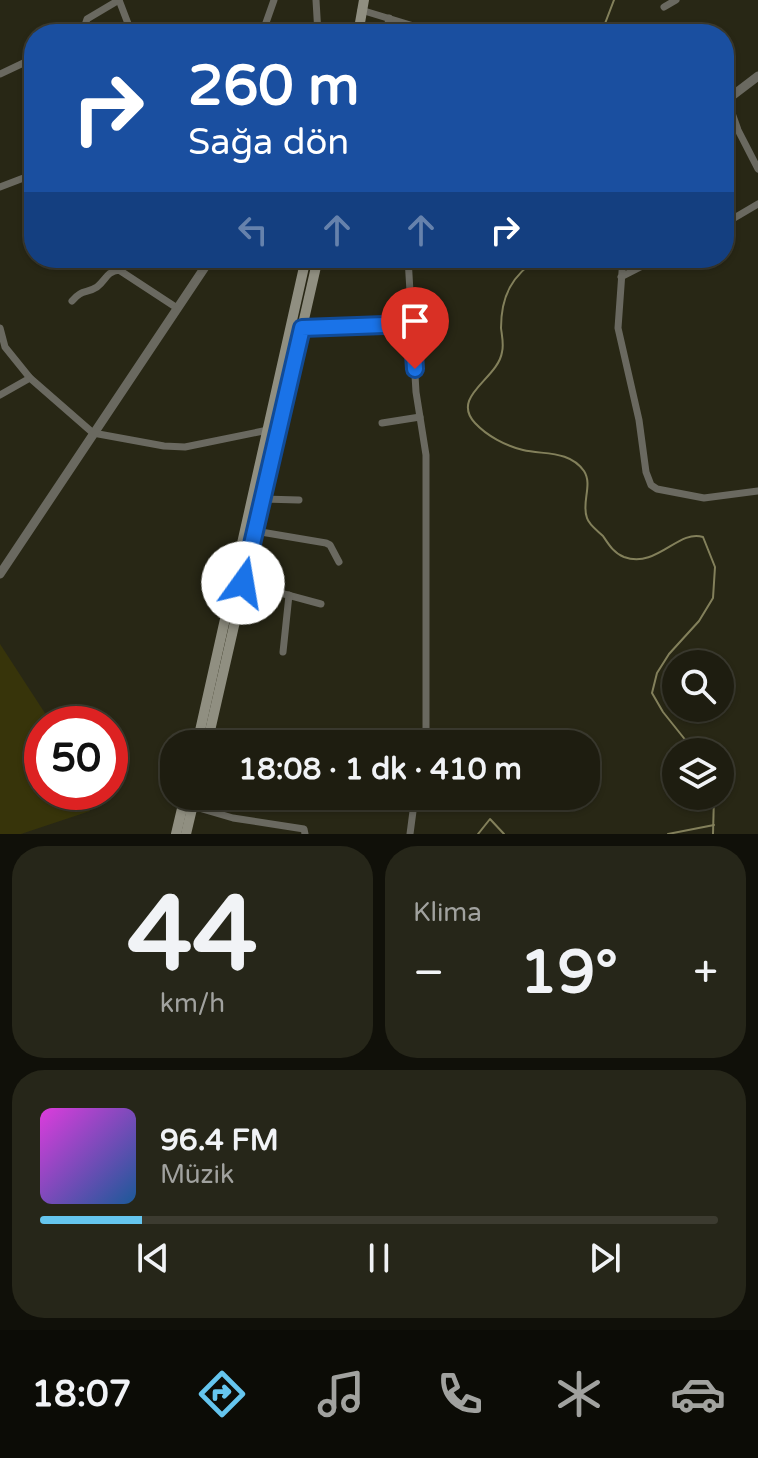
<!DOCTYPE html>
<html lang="tr">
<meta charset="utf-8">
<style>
:root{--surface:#1e1d10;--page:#262619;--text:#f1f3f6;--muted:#a1a29f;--line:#3c3b30;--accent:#65c5ee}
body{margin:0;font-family:"Varela Round",sans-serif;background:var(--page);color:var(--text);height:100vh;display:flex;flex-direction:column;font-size:30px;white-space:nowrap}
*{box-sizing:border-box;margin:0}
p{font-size:26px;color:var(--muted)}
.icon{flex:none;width:44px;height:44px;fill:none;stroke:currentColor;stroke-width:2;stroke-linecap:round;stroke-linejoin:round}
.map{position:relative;height:834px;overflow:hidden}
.details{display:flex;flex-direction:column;gap:12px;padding:12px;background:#101009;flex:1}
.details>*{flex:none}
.banner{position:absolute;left:24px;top:24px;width:710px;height:244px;border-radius:32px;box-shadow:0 2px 6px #0004,0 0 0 2px var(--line);background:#1a4fa0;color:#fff;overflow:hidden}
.controls{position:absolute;left:662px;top:650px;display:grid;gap:16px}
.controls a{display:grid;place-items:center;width:72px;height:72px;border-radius:50%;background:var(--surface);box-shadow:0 2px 6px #0004,0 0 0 2px var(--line);font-size:40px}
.speed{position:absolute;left:24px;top:706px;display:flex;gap:16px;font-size:40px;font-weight:700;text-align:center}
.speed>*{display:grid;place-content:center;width:104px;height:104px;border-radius:50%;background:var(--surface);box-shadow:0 2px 6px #0004,0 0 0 2px var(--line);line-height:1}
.speed .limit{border:12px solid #d22;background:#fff;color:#111}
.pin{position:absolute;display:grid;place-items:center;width:68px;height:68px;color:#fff;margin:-82px -34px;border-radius:50% 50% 50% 0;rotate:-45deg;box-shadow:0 0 8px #0007}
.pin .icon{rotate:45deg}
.me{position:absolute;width:88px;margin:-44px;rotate:13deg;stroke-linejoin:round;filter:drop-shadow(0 0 6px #0008)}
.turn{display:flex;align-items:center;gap:28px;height:168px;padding:0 32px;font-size:36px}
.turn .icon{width:104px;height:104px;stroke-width:2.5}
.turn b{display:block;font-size:56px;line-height:68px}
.lanes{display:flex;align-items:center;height:76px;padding:0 32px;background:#0003;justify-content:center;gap:40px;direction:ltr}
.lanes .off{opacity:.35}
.big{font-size:60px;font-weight:800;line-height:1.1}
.details .widget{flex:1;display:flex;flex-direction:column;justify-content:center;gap:12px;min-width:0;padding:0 28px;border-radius:32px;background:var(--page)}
.details .dial{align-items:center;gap:0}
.dial b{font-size:104px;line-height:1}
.song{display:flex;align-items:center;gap:24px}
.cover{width:96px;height:96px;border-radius:12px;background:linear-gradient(135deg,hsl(300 70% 55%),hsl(210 70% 35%))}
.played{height:8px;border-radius:4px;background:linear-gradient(90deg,var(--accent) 15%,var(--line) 15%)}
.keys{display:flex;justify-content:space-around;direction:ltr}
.heat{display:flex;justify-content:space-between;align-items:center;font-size:44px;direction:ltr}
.details .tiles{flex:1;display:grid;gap:12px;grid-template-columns:1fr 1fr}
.widget:last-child{grid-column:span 2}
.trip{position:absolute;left:160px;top:730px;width:440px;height:80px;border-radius:32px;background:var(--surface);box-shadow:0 2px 6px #0004,0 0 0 2px var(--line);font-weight:800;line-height:80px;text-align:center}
.tabs{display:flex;height:128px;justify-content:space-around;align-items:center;background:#0c0c06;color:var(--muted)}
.tabs .icon{width:56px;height:56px}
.tabs .current{color:var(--accent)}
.tabs b{font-size:36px;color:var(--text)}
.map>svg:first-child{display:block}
.green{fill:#37340a}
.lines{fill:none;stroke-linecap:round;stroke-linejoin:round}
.stream{stroke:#83805b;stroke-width:2}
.minor{stroke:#6a6960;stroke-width:7}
.tertiary{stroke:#6a6960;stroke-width:9}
.secondary{stroke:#908f81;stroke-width:10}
.route-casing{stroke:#114b97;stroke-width:20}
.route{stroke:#1a73e8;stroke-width:14}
</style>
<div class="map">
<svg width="758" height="834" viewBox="0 0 758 834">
<rect width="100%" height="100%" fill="#282715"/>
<path class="green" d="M0 644 52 724H42V792H82L90 811 21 834H0Z"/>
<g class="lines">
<g class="stream">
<path d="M601 34 614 0"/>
<path d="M539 258C512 275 501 296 501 328 502 336 504 345 502 352 498 379 450 396 475 423 487 436 506 446 523 450 544 455 569 450 584 471 593 485 581 503 587 518 589 525 598 531 603 536 609 545 614 553 624 557 657 569 678 529 703 537L715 567 713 598 699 621 669 654 657 673 652 693 663 712 695 752"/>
<path d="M478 834 490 819 504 834"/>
<path d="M668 834 714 825"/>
<path d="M713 834 714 796"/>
</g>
<g class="minor">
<path d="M119 0 132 34"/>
<path d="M316 0 318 34"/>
<path d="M664 7 676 0"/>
<path d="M361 10 440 34"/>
<path d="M82 34 87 19 119 0"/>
<path d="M262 34 274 0"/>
<path d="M386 34 389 18"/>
<path d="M0 74 34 58"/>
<path d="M727 99 738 130 758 169"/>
<path d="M0 187 34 174"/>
<path d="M724 224 758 204"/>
<path d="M408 258 416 392 426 455V744"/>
<path d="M623 258 618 328 639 420 646 472 651 485 657 489 704 498 758 491"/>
<path d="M621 277 658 258"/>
<path d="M72 301C82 289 86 294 97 287 106 280 106 272 119 270L177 308"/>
<path d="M0 328 5 347 30 378 93 433 164 446 185 447 268 430"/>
<path d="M302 328 412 324"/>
<path d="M0 395 30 378"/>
<path d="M382 423 420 417"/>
<path d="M263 499 299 500"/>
<path d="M255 531 326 543 330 545 339 562"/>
<path d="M243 583 321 604"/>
<path d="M283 652 289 595"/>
<path d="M192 806 233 818 304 829 305 834"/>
<path d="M410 834 415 796"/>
</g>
<g class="tertiary">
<path d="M724 102 758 76"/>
<path d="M0 574 211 258"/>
</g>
<g class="secondary">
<path d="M358 34 364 0"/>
<path d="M197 744 306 258"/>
<path d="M207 744 318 258"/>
<path d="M176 834 185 796"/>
<path d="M186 834 195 796"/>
</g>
</g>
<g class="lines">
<defs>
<path id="route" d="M243 583 302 328 412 324 415 369"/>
</defs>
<use href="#route" class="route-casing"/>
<use href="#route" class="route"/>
</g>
</svg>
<div class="controls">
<a><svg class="icon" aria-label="search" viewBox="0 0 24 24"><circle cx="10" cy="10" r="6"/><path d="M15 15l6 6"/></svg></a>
<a><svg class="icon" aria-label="layers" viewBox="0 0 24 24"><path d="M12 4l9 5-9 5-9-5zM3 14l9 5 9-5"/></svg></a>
</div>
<div class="speed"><div class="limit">50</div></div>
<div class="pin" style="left:415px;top:369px;background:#d93025"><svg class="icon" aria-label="arrive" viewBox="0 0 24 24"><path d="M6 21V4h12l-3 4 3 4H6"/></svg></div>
<svg class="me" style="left:243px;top:583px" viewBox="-20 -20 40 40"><circle r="19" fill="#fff"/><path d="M0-13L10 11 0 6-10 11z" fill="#1a73e8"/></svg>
<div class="trip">18:08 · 1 dk · 410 m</div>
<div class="banner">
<div class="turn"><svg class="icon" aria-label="right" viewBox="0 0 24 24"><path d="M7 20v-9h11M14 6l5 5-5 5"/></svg><div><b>260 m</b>Sağa dön</div></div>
<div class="lanes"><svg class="icon off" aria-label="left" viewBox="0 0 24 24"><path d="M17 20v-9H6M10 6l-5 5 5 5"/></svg><svg class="icon off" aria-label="ahead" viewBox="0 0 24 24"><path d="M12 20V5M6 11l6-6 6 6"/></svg><svg class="icon off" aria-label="ahead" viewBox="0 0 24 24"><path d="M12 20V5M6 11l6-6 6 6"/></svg><svg class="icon" aria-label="right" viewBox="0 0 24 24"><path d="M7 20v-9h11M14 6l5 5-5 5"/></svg></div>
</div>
</div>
<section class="details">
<div class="tiles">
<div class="widget dial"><b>44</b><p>km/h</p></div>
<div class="widget"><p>Klima</p>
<div class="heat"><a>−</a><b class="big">19°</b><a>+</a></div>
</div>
<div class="widget">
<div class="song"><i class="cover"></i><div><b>96.4 FM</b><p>Müzik</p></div></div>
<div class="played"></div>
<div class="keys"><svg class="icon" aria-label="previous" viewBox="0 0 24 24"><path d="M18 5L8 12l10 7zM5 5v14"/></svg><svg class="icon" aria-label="pause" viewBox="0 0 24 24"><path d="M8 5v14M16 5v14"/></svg><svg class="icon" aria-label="next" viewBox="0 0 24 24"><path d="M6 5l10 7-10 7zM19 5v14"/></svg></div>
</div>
</div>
</section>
<nav class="tabs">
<b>18:07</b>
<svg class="icon current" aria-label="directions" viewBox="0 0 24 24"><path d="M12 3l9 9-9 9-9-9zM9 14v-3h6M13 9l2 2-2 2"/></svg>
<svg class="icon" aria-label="music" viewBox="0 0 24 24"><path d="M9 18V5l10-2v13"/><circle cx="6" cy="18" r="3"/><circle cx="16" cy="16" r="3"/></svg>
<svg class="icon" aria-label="phone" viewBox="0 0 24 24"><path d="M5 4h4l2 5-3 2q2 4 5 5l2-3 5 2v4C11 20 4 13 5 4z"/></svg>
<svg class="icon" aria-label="climate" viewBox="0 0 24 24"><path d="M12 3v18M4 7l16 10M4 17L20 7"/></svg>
<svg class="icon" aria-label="car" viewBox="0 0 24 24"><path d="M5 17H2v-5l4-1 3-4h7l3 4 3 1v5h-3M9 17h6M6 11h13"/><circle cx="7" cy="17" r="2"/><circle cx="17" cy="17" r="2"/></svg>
</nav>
